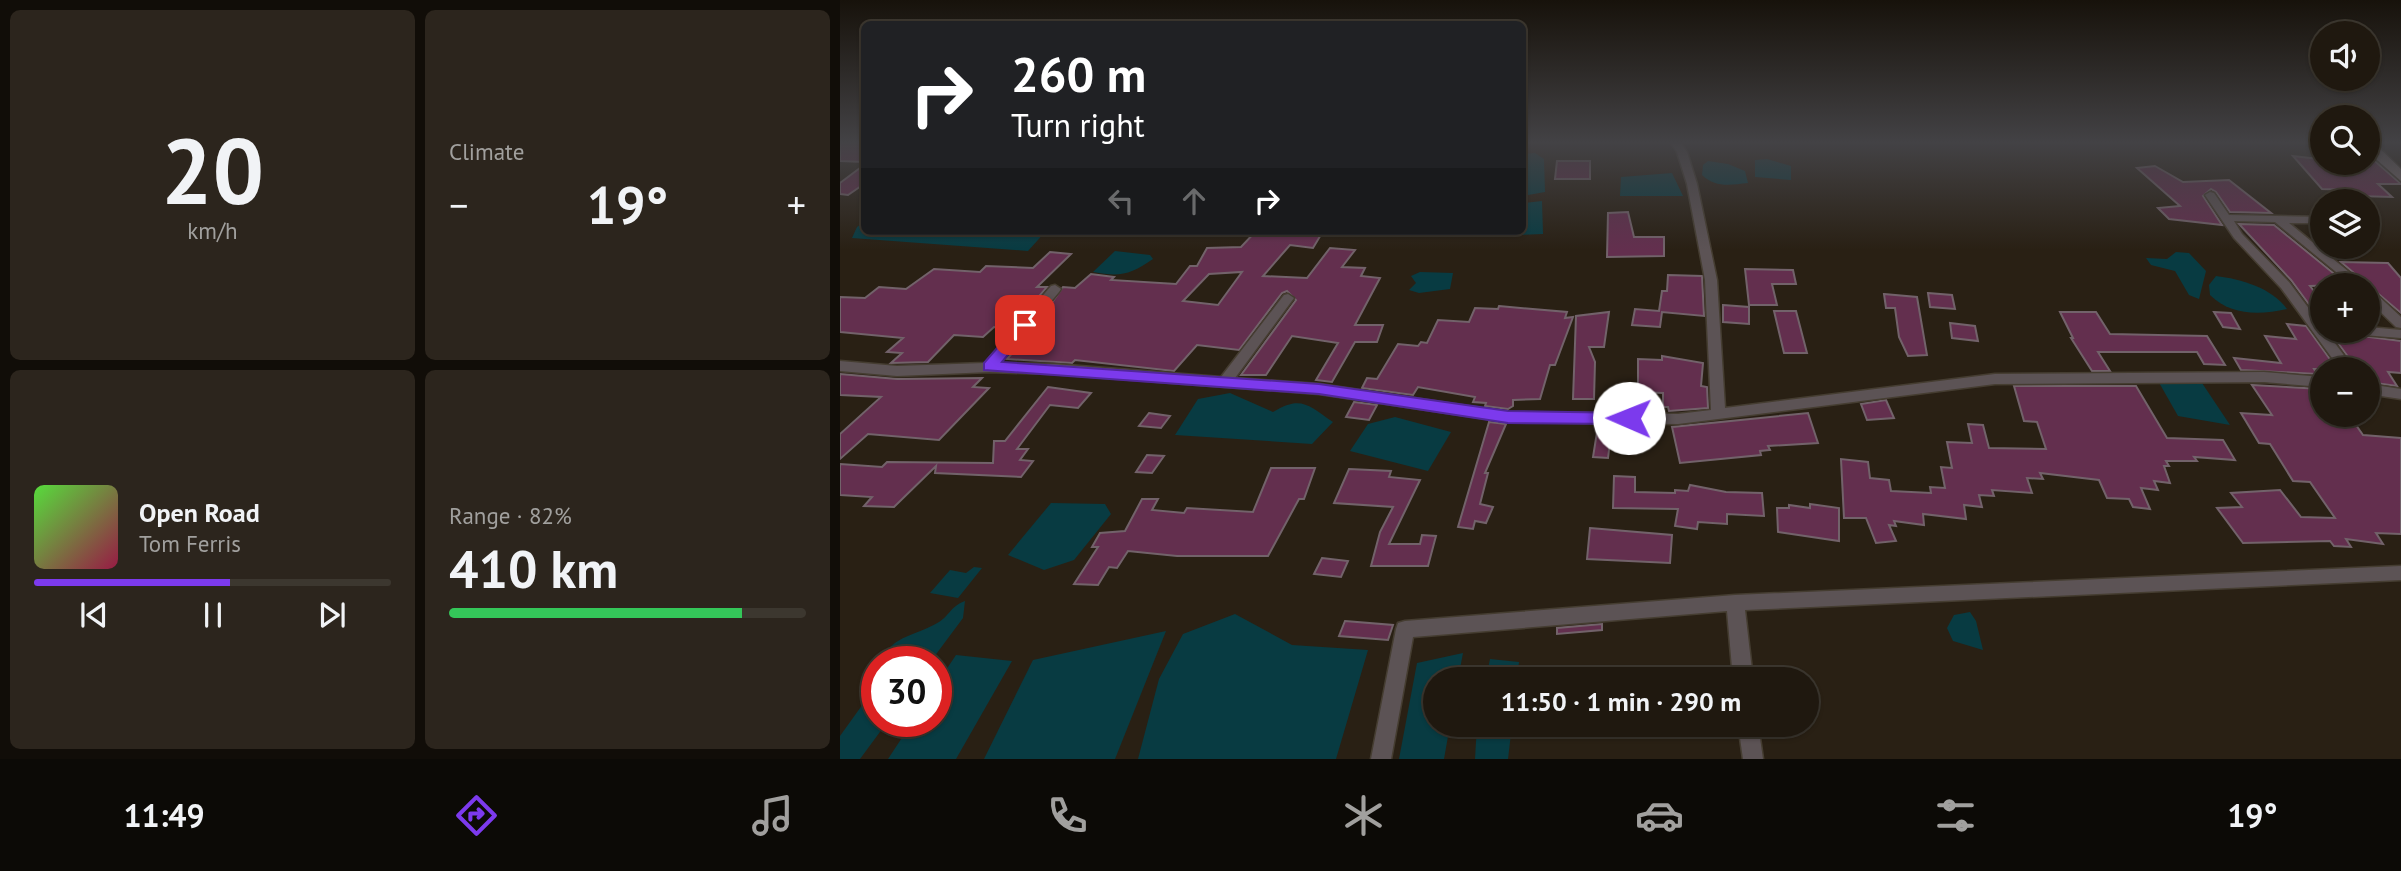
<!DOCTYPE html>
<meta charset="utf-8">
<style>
:root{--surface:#1f180f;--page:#2c251d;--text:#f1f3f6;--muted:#a1a09e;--line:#3c372f;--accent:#7c3aed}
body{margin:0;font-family:"PT Sans",sans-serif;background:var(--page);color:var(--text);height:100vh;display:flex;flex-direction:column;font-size:26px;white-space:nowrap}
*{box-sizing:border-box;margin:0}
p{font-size:23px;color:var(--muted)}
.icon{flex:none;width:38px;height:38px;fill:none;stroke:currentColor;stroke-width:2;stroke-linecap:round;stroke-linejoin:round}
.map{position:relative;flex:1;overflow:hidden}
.sheet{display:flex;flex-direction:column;gap:10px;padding:10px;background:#110d08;width:840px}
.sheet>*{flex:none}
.hud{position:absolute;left:21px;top:21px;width:665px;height:214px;border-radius:10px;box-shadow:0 2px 5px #0004,0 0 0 2px var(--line);background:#202124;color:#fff;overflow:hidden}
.controls{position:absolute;left:1470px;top:21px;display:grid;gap:14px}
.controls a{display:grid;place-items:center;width:70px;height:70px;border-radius:50%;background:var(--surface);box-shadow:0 2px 5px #0004,0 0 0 2px var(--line);font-size:35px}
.speed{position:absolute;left:21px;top:646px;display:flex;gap:14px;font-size:35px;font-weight:700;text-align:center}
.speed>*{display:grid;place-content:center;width:91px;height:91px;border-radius:50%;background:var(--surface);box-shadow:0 2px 5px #0004,0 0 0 2px var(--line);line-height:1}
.speed .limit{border:10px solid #d22;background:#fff;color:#111}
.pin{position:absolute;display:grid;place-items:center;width:60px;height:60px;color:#fff;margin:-30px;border-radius:14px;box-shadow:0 4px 10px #0006}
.me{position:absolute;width:77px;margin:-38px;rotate:271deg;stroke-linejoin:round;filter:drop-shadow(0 0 5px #0008)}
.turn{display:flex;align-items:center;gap:24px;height:147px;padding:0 35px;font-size:32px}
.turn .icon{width:91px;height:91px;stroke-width:2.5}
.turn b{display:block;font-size:49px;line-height:60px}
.lanes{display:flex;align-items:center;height:66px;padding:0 35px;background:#0003;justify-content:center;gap:35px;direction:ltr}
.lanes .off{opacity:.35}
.big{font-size:52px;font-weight:800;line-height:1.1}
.sheet .tile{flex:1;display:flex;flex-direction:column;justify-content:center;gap:10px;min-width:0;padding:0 24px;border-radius:10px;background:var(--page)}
.sheet .dial{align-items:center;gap:0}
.dial b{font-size:91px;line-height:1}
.song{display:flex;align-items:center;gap:21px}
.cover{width:84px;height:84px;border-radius:10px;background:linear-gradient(135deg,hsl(110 70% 55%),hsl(340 70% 35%))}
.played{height:7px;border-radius:4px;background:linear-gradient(90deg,var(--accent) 55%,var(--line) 55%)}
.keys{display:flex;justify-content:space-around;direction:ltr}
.heat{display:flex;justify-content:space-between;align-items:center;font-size:38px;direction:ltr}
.charge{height:10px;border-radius:5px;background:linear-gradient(90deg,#34c759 82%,var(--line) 0)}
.sheet .tiles{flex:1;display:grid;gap:10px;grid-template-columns:repeat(2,1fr)}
.trip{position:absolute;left:583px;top:667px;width:396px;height:70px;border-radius:35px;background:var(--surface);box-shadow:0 2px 5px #0004,0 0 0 2px var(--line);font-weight:800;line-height:70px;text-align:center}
.menu{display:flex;height:112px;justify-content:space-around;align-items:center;background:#0c0a06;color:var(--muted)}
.menu .icon{width:49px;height:49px}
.menu .selected{color:var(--accent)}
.menu b{font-size:32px;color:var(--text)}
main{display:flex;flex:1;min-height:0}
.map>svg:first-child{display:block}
.water{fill:#083b42}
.building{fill:#632f4e;stroke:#72626a;stroke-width:2;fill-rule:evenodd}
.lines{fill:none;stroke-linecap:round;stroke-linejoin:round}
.street-casing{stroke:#453d31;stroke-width:3}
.secondary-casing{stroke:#453d31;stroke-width:3}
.street{fill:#5c5355;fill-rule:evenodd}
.secondary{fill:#7c6f72;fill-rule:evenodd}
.route{fill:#7c3aed;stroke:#51269a;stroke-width:2}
</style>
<main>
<section class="sheet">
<div class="tiles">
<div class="tile dial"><b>20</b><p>km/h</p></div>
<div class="tile"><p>Climate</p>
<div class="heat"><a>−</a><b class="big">19°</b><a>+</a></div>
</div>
<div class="tile">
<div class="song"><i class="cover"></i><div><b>Open Road</b><p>Tom Ferris</p></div></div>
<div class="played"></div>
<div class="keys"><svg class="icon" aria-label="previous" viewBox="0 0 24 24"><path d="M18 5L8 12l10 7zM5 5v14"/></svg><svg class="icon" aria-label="pause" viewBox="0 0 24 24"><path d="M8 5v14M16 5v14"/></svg><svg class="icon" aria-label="next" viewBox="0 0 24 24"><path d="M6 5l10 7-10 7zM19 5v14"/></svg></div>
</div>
<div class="tile"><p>Range · 82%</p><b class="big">410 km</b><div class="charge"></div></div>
</div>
</section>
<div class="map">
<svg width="1561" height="759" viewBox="0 0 1561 759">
<rect width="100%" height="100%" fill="#292014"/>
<g class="water">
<path d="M695 153 704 159 705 192 683 196V154Z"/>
<path d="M927 159 951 166V180L915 177V160Z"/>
<path d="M868 161 888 164 905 171 908 183C890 185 876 188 862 175L863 165Z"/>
<path d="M832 173 843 196H780L781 177Z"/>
<path d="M702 201 703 234 681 235 683 203Z"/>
<path d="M24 222V231H206L188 251 12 238 17 227Z"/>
<path d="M275 251 310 255 313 259C290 275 280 277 253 272Z"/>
<path d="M1336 252 1349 253 1366 271 1359 299 1349 295 1335 271 1311 265 1306 258 1327 259Z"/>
<path d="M580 272 613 273 610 289 579 293 569 290 576 283 571 276Z"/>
<path d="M1376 276C1401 279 1432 288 1447 309 1420 315 1391 316 1370 295L1369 285Z"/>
<path d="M1317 379 1360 380 1390 425 1338 416Z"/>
<path d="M390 393 433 412C461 395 468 405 493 422L472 444 335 435 358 399Z"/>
<path d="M555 417 611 432 588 471 510 451 528 424Z"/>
<path d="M211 503 265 504 271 514 234 560 204 570 168 555Z"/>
<path d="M134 567 142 568 118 598 90 593 110 570 126 573Z"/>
<path d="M125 601 123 618 91 661H38C59 632 72 638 99 622 110 615 111 606 125 601Z"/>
<path d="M1130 612 1136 621 1143 650 1113 641 1107 628 1114 615Z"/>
<path d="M395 614 452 645 528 650 496 759H298L319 679 343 634Z"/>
<path d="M326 631 275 759H144L193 660Z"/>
<path d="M623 653 618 679H595V724L610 725 604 759H559L577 663Z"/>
<path d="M116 655 172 661 116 759H48L73 721H96V685Z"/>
<path d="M650 659 679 662 677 679H646Z"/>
<path d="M37 664V721H48L20 759H0V736L28 697Z"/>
<path d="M637 725H672L668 759H635Z"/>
</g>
<g class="building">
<path d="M0 143H24V162L0 161Z"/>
<path d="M1528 155 1561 184H1538L1552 197 1518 196 1512 190 1482 189 1453 156 1479 159 1482 163H1528Z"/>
<path d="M717 161H750V179H715Z"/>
<path d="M24 165V184L8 195 0 194V183Z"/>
<path d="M1315 166 1343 182 1389 180 1431 213 1390 212 1376 192 1371 189 1363 196 1382 225 1329 219 1318 208 1340 206 1297 168Z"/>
<path d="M788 212 794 237H824V256L767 257 768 213Z"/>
<path d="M1399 224 1434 225 1508 285 1470 286 1482 301V322L1451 280Z"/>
<path d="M416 231 482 233 473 248 450 245 423 276 467 278 490 248 515 250 502 267 525 268 521 276 540 278 515 325H543L537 342H515L492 382 476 380 498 343 452 336 426 375H401L456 300 447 291 442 293 399 350 357 345 334 371 235 360 232 363 167 359 191 332 223 287 235 288 251 274 274 277 271 280 336 284 350 266H357L367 248 401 247ZM402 272 378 305 343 301 369 274Z"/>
<path d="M210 252 231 254 197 287H207L171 329 154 327 143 337 114 335 88 362 51 363 62 353 47 352 63 338 0 332V297L25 298 39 287 66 289 94 269 140 272 146 266 193 268Z"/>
<path d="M1501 262 1548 263 1561 278V313Z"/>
<path d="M905 269 953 270 956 284H932L937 305H909Z"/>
<path d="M828 275 862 276 864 316 822 312 820 327 792 325 795 309 819 311 822 291H827Z"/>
<path d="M1088 293 1112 295 1115 309 1090 307Z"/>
<path d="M1044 294 1077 297 1087 355 1068 356 1059 337 1055 308H1046Z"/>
<path d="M883 305 909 307V324L883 322Z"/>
<path d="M659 306 727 312 725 318 733 317 715 365H710L700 399 673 400V406L668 409 645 406 646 403 633 402 635 397 578 387 573 395 522 388 527 378 537 379 558 344 578 346 581 342 587 343 598 320 629 322 635 308 658 309Z"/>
<path d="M934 311H956L967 353H944Z"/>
<path d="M769 312 764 347H749L755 362 754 399H733L736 316Z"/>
<path d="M1220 312H1256L1270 334 1367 336 1385 365 1364 364 1357 352H1258L1270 371H1252L1231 338H1233Z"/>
<path d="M1374 312 1391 313 1400 329 1383 327Z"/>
<path d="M1110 323 1135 326 1138 341 1112 338Z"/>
<path d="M1447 324 1466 326 1497 369H1474L1477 374 1401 370 1394 358 1441 363 1425 336 1456 339Z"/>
<path d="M1490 332 1561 341V373L1548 372 1557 386 1528 382V369H1517Z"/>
<path d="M822 356 863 363 861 386 867 387 868 408 829 411 828 407H823V393L798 392V359L822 360Z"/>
<path d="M0 374 57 379 142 378 133 387 149 388 99 440 28 434 0 459V434L41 397 0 395Z"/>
<path d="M1412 385 1482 389V415H1509L1523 435 1561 438V534L1536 533 1543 544 1506 539 1511 547 1494 546 1490 541 1403 543 1377 508 1402 507 1391 493 1440 490 1461 517 1495 518 1470 482 1453 481 1430 444 1419 443 1401 413 1432 415Z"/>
<path d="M1174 386H1296L1327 438 1383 440 1395 460 1354 457 1357 461H1326L1329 466H1324L1330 483 1314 481 1318 490 1301 488 1310 509 1293 507 1289 499 1267 498 1259 480 1200 473 1203 479 1187 478 1192 493 1152 490 1154 496 1139 495 1142 507 1124 505 1126 519 1083 514 1084 525 1054 521 1056 526 1049 525 1056 541 1036 543 1026 518H1004L1001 459 1028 462 1030 478 1049 480 1051 491 1091 493 1090 487 1105 488 1101 467 1112 468 1107 442 1132 443 1128 424 1143 425 1149 448 1206 449 1197 422 1184 421Z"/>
<path d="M208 387 251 393 238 408 210 405 177 449H188L180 460 193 461 181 477 95 473 96 466 54 507 24 506 32 497 0 495V464L42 467 47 462 153 463 154 441H165Z"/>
<path d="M1046 400 1054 418 1027 420 1021 404Z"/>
<path d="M514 402 537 405 529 420 506 417Z"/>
<path d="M309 413 330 416 321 428 299 426Z"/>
<path d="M968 413 978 443 928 446 930 450 920 451 921 455 840 463 832 427Z"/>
<path d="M649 422 666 424 645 473H648L640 504 653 507 646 523 635 521 633 529 618 527Z"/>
<path d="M758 426H772L768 458 753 457Z"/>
<path d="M307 455 324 456 312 473 296 472Z"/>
<path d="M431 468H475L464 499H459L428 556H337L288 551 277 568 269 567 258 585 234 584 258 547H252L260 533 285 531 302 499H318L312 510 344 513 347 508 413 512Z"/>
<path d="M509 469 551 471 549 477 580 480 549 544H580L582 535 596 536 588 566H531L540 532 553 507 494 503Z"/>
<path d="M774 476 795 477V492L835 493V490L848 491 850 485 886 492 922 493 924 516 887 514V524L858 522 857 529 835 526 838 509 773 508Z"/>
<path d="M970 504 999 508V541L938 532 937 508H949V505L970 508Z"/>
<path d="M750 528 832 535 830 563 747 559Z"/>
<path d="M482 558 508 561 501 577 474 574Z"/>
<path d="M505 621 553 625 548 640 499 636Z"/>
<path d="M762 624V630L717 634V628Z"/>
</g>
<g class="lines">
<defs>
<g id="street">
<path d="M831 143H841L847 152 857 184 877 280 885 408 1155 374 1424 372 1482 377V387L1424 382 1155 384 838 424 668 422 479 394 214 374 149 372 57 376 0 371V361L57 366 145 363 211 286 215 285 221 289 219 292 160 363 214 364 381 377 444 295 448 294 454 298 395 378 479 384 668 412 838 414 871 410 865 280 847 184 837 152Z"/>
<path d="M1370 192 1374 193 1389 215 1482 217V223H1449L1525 285H1512L1435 222 1394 221 1402 234 1449 282 1482 326V331H1486L1514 369H1500L1441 288 1394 238 1365 195Z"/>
<path d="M1528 289 1532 290 1561 317V328L1556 327 1528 300Z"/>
<path d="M1528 327 1561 330V338L1523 335 1516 331H1528Z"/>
<path d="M1528 384 1561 389V399L1528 394Z"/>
<path d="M1561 566V580L905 610 913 679H893L887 611 573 637 551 759H531L556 629 558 623 565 621 895 595Z"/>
<path d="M898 724H918L923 759H903Z"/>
</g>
<path id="secondary" d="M1528 143H1534L1561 169V181L1528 152Z"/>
</defs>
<use href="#street" class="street-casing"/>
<use href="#secondary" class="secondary-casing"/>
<use href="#street" class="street"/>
<use href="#secondary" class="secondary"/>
</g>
<linearGradient id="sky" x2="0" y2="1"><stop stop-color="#17120b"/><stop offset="0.57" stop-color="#434245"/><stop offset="1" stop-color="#434245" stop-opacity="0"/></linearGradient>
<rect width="1561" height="250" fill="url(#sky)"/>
<path class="route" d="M185 320 192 325 162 362 479 384 668 411 789 413 797 418 789 424 668 423 479 394 144 370V363L180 322Z"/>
</svg>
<div class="controls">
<a><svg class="icon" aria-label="sound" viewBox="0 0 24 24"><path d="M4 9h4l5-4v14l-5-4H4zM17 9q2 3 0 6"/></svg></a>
<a><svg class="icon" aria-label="search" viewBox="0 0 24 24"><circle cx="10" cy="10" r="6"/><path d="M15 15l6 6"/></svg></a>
<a><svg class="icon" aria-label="layers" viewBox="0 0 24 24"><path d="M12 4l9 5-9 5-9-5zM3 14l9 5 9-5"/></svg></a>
<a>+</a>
<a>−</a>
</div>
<div class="speed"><div class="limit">30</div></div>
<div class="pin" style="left:185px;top:325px;background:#d93025"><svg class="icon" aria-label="arrive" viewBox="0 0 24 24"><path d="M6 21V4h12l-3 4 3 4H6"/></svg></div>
<svg class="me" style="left:789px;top:418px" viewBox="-20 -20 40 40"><circle r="19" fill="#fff"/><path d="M0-13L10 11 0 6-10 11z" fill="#7c3aed"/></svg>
<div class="trip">11:50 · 1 min · 290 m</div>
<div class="hud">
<div class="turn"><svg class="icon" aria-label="right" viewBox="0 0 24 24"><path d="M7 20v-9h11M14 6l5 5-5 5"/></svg><div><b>260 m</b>Turn right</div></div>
<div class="lanes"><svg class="icon off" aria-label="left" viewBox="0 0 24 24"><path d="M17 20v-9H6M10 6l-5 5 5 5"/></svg><svg class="icon off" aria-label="ahead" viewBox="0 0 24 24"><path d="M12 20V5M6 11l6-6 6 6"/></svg><svg class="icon" aria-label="right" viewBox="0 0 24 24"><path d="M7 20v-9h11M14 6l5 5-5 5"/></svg></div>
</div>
</div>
</main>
<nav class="menu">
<b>11:49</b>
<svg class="icon selected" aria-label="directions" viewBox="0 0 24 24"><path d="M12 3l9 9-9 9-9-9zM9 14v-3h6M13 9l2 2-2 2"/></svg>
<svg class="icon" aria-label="music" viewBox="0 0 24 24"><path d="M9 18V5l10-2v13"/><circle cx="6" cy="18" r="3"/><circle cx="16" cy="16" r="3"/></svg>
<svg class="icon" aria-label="phone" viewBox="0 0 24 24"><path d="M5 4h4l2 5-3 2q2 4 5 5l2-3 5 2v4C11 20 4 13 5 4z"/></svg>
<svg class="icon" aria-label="climate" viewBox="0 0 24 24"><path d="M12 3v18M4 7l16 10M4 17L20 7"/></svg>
<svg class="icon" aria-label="car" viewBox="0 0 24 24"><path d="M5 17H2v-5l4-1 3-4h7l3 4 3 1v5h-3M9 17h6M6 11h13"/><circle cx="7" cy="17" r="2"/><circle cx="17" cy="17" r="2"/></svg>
<svg class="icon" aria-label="filters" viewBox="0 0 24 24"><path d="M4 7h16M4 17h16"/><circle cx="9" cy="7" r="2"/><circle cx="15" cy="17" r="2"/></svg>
<b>19°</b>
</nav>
